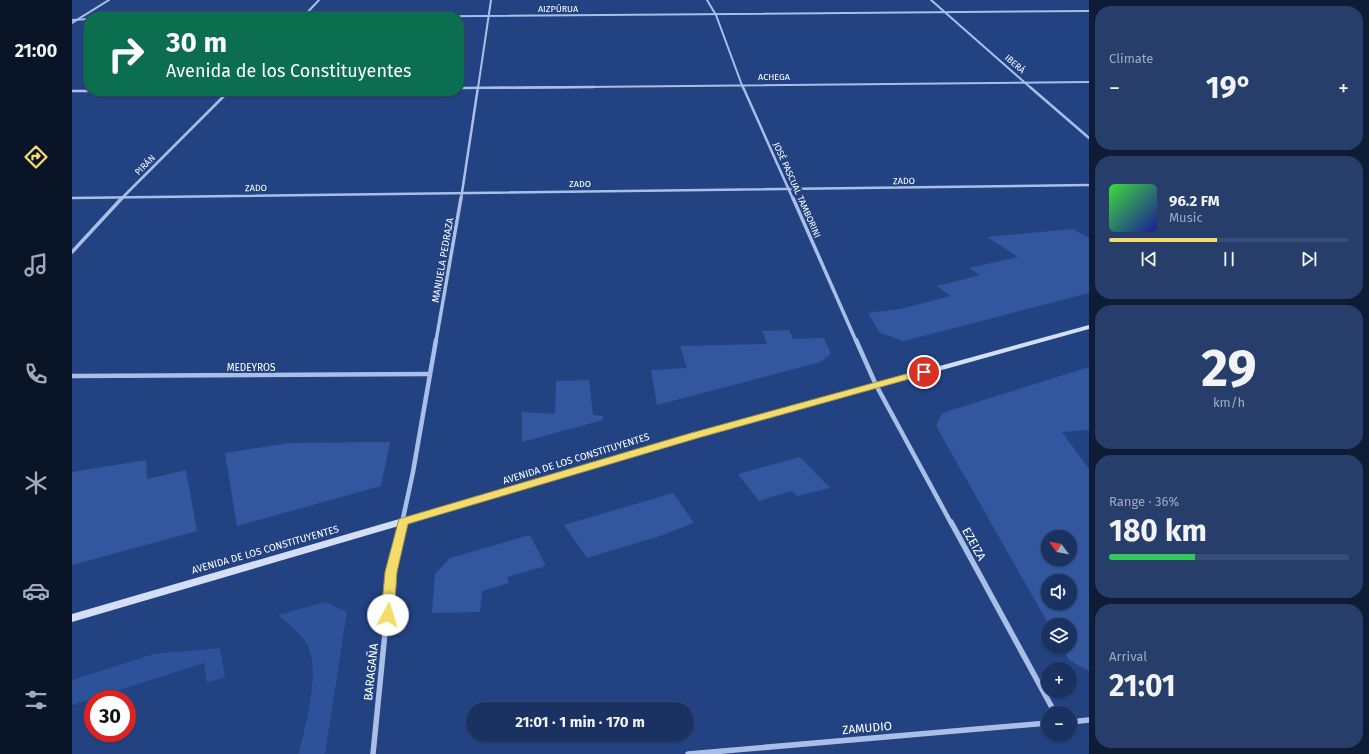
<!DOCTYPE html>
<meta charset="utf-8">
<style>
:root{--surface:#1a3262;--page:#273e6b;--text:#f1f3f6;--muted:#9faabe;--line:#384d77;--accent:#f3db6c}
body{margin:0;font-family:"Fira Sans",sans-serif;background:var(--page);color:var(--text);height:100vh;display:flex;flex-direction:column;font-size:15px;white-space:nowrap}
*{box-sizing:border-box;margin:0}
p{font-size:13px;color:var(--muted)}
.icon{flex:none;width:22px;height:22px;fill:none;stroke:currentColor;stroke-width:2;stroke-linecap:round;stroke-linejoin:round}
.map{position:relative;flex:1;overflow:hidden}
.panel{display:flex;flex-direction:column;gap:6px;padding:6px;background:#0e1c36;width:280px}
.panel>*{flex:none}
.hud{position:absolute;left:12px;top:12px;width:380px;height:84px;border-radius:16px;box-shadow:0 1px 3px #0004,0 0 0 1px var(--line);background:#0b6e4f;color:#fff;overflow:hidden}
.needle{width:26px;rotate:302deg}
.buttons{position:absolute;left:969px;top:530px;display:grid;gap:8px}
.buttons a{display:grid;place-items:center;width:36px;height:36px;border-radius:50%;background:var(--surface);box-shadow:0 1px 3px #0004,0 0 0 1px var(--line);font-size:20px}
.speed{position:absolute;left:12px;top:690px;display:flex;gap:8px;font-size:20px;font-weight:700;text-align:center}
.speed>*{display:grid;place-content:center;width:52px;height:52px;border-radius:50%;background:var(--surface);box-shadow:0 1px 3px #0004,0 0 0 1px var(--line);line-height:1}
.speed .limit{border:6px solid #d22;background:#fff;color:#111}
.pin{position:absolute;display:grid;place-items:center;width:34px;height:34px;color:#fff;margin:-17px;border:2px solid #fff;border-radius:50%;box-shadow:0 1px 4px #0007}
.me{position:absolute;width:44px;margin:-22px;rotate:6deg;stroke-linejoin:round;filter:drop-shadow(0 0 3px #0008)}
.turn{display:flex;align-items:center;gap:14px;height:84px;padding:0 16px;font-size:18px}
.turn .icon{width:52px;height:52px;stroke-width:2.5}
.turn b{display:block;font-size:28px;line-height:34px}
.big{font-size:30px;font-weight:700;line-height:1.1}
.panel .tile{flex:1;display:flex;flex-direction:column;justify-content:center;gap:6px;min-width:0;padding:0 14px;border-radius:16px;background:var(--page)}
.panel .dial{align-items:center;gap:0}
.dial b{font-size:52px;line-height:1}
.song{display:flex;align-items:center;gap:12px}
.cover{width:48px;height:48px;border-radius:6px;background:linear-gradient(135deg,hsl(120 70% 55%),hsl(240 70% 35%))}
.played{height:4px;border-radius:2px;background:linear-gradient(90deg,var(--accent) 45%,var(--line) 45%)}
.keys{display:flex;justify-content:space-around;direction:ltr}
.heat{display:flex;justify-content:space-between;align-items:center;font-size:22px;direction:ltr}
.charge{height:6px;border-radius:3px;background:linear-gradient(90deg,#34c759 36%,var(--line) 0)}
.trip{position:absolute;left:394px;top:702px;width:228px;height:40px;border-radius:20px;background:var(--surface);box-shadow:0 1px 3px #0004,0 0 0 1px var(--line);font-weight:700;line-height:40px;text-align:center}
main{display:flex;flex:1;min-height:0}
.tab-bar{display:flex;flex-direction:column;width:72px;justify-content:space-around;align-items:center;background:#0a1427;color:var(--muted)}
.tab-bar .icon{width:28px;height:28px}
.tab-bar .on{color:var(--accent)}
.tab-bar b{font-size:18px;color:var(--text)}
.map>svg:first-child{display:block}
.green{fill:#2d529a}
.building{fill:#32579f;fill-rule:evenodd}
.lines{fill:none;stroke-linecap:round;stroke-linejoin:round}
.minor-far4{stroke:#aabfe8;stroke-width:2}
.minor-far3{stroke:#aabfe8;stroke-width:2.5}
.minor-far2{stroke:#aabfe8;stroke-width:3.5}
.minor-far1{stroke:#aabfe8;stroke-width:4.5}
.minor{stroke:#aabfe8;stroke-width:5.5}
.secondary{fill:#d4dff6;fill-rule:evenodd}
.route{fill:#f3db6c;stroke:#9e8e46}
.labels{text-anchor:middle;stroke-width:4;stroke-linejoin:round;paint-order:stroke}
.far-street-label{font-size:9px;fill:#fff;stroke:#224282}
.street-label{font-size:10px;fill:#fff;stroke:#224282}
.near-street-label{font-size:12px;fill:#fff;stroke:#224282}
</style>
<main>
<nav class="tab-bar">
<b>21:00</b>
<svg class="icon on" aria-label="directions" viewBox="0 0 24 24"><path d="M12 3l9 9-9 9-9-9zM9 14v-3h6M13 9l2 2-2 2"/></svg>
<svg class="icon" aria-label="music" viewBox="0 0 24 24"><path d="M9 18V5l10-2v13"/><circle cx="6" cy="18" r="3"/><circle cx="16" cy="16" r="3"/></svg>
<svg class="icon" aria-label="phone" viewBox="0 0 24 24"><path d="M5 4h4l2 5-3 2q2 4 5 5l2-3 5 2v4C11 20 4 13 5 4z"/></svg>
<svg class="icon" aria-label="climate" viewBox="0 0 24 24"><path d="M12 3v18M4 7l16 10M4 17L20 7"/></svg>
<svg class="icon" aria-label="car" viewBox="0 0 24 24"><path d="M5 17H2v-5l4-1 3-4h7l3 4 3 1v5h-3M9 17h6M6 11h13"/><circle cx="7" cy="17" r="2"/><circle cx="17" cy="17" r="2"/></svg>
<svg class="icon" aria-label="filters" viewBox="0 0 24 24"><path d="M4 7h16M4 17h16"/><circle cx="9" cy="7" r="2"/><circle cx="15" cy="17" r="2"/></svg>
</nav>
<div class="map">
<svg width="1017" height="754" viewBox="0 0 1017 754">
<rect width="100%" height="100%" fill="#224282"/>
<g class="green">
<path d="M253 602 275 612 253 754H227C233 724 251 667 233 641 226 631 215 623 206 615Z"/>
<path d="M148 648 153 677 135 683 132 663 0 705V680L82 654Z"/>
</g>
<g class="building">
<path d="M1001 229 1017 238V293L832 341 808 333 796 313 828 309 879 296 865 286 908 275 897 268 946 257 915 237Z"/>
<path d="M717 330 721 339 752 338 759 354 749 362 585 405 579 370 615 368 608 346 695 344 690 331Z"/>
<path d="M1017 367V430L990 432 1017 469V671L997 660 990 647H998V625H977L864 426 870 413ZM976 537H998V559H976ZM976 581H998V603H976Z"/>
<path d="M517 380 521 415 531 416V420L450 442V412L483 414 484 381Z"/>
<path d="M318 442 309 486 165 526 153 453 216 443Z"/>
<path d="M728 457 758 488 725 496 720 491 687 501 666 474Z"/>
<path d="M74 460 75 479 114 470 125 531 0 565V472Z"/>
<path d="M601 493 622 523 588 536 515 558 492 525Z"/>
<path d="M458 535 474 566 435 577 437 583 410 591 408 612 360 613 363 574 378 558Z"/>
</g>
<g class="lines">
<g class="minor-far4">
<path d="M635 0 644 15 671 88"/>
<path d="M859 0 959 88"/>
<path d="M231 17 247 0"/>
<path d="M291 17 1017 11"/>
<path d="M0 20 17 19"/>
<path d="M0 23 37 0"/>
<path d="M406 88 419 0"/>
<path d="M417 88 1017 82"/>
</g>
<g class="minor-far3">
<path d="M671 87 721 199"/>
<path d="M958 87 1017 138"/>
<path d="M387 88 522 87"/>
<path d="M0 91H17"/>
<path d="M0 198 1017 185"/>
<path d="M49 199 157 91"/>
<path d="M389 199 406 87"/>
</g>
<g class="minor-far2">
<path d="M721 198 784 341"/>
<path d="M0 252 50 198"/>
<path d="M364 341 389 198"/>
</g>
<g class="minor-far1">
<path d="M784 340 804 385 879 523"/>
<path d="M0 376 358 374"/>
<path d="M330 523 341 472 364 340"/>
</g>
<g class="minor">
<path d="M879 522 983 713"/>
<path d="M998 722 1017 720"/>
<path d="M301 754 319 572 330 522"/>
<path d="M616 754 976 723"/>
</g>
<path class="secondary" d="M1017 325V329L626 438 0 622V614L620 434Z"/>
</g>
<path class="route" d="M852 369 856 372 855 374 626 438 336 524 325 572 322 615 320 618 316 620 311 618 309 615 313 572 327 519 619 433Z"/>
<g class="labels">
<g class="far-street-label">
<text x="486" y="12">AIZPÚRUA</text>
<text transform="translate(943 64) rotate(41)" y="3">IBERÁ</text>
<text x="702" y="80">ACHEGA</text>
<text transform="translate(73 165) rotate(-45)" y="3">PIRÁN</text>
<text transform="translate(832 181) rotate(-1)" y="3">ZADO</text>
<text x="508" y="187">ZADO</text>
<text transform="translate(184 188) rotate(-1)" y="3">ZADO</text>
<text transform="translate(725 190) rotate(66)" y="3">JOSÉ PASCUAL TAMBORINI</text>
</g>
<g class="street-label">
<text transform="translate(370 260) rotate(-80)" y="4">MANUELA PEDRAZA</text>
<text x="179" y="371">MEDEYROS</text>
<text transform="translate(504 458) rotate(-17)" y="4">AVENIDA DE LOS CONSTITUYENTES</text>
<text transform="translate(193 549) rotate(-16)" y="4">AVENIDA DE LOS CONSTITUYENTES</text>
</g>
<g class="near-street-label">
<text transform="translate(902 544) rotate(61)" y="4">EZEIZA</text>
<text transform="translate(299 672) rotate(-84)" y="4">BARAGAÑA</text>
<text transform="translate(795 728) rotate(-5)" y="4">ZAMUDIO</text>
</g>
</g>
</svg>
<div class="buttons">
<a><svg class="needle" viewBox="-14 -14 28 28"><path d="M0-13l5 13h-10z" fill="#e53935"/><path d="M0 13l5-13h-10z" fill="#9faabe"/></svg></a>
<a><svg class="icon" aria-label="sound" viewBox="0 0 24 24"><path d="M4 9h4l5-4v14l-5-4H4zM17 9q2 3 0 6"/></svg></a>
<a><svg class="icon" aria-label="layers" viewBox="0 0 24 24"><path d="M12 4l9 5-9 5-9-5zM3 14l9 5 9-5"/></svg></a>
<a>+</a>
<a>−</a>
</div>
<div class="speed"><div class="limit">30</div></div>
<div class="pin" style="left:852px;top:372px;background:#d93025"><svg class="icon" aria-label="arrive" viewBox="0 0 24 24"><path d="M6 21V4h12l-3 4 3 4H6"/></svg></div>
<svg class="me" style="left:316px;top:615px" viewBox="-20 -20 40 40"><circle r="19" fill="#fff"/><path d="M0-13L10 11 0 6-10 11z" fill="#f3db6c"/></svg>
<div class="trip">21:01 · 1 min · 170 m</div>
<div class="hud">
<div class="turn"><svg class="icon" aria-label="right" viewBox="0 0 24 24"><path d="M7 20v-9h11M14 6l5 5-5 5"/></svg><div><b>30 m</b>Avenida de los Constituyentes</div></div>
</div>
</div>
<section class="panel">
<div class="tile"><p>Climate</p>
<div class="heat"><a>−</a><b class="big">19°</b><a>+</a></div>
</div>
<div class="tile">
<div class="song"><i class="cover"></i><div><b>96.2 FM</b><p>Music</p></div></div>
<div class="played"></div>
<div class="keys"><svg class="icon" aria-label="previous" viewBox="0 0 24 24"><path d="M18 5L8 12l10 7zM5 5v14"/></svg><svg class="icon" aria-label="pause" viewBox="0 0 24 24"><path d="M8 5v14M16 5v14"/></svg><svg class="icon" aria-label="next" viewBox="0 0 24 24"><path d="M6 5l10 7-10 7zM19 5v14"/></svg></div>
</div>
<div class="tile dial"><b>29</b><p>km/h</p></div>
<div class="tile"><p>Range · 36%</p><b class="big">180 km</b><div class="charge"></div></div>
<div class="tile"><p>Arrival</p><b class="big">21:01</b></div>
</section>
</main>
